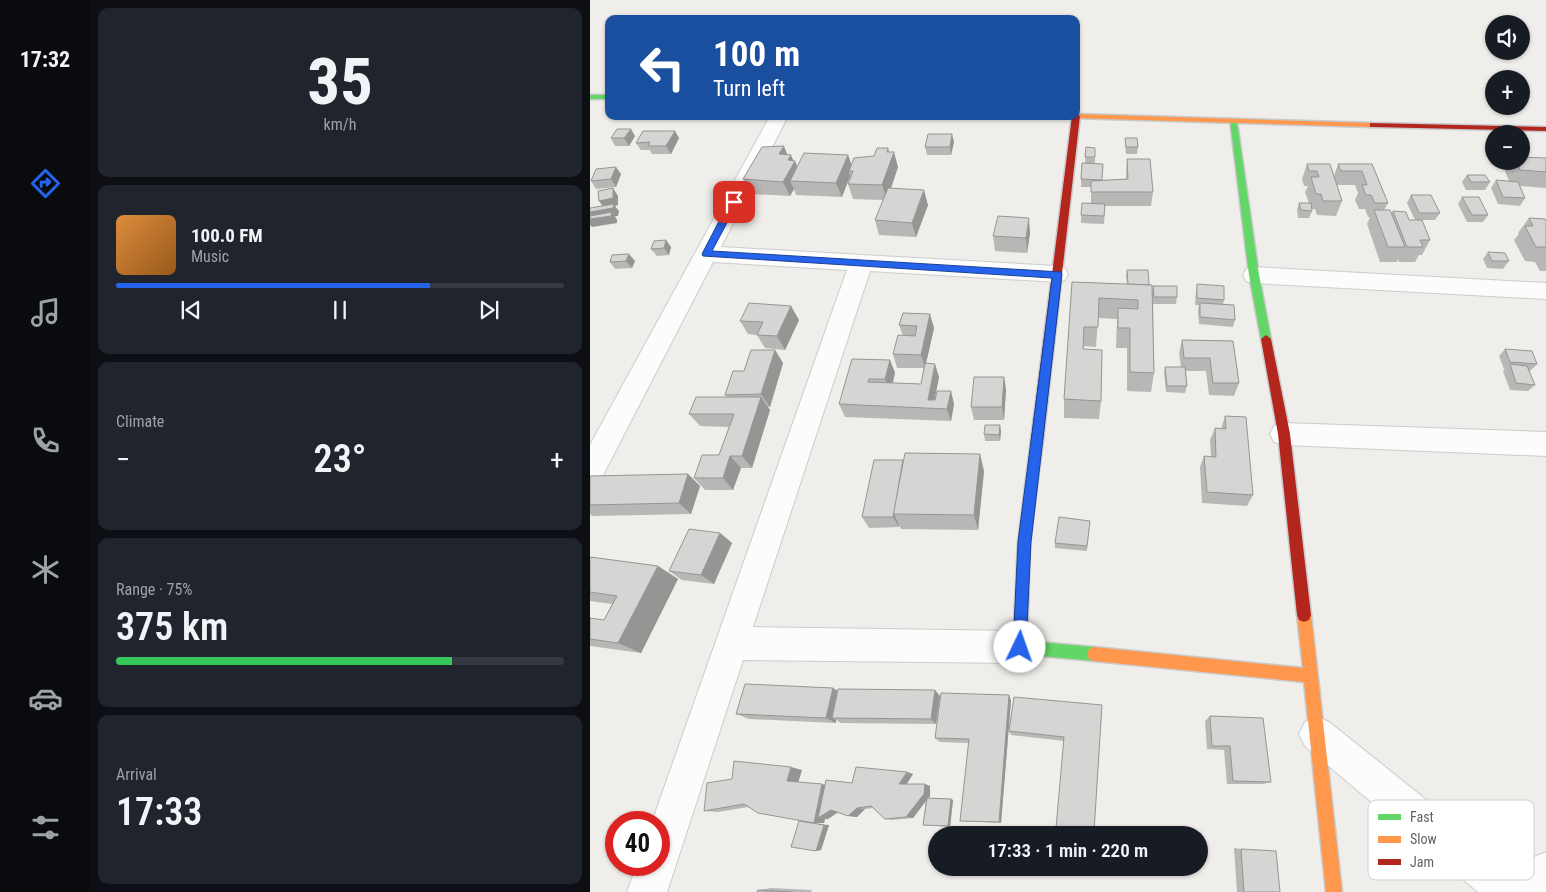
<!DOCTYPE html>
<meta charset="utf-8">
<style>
:root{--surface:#171b24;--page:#20242c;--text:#f1f3f6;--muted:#9ea1a6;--line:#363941;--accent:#2563eb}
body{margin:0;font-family:"Roboto Condensed",sans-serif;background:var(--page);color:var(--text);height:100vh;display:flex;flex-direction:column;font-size:19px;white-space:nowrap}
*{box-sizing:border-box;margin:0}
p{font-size:16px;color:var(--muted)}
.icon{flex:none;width:28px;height:28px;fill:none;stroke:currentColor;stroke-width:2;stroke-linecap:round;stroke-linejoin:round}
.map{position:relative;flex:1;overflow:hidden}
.drawer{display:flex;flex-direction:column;gap:8px;padding:8px;background:#0d0f14;width:500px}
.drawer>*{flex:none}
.guide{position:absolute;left:15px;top:15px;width:475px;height:105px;border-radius:10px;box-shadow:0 1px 4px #0004;background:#1a4fa0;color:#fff;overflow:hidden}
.tools{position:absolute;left:895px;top:15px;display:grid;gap:10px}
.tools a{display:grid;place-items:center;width:45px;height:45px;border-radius:50%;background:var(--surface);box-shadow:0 1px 4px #0004;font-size:25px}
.speed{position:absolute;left:15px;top:811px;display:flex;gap:10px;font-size:25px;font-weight:700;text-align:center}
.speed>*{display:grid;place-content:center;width:65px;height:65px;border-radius:50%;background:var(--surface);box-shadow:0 1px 4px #0004;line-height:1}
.speed .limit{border:8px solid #d22;background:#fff;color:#111}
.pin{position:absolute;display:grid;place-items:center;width:42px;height:42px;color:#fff;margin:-21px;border-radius:10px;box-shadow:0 2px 8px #0006}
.me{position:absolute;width:55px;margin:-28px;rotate:3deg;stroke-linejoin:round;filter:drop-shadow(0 0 4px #0008)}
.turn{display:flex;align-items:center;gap:18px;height:105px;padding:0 25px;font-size:22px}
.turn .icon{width:65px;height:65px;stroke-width:2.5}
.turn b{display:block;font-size:35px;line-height:42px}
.big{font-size:38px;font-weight:600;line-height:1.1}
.drawer .tile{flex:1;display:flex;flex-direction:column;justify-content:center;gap:8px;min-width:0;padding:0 18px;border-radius:10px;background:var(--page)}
.drawer .dial{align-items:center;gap:0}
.dial b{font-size:65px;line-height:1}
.song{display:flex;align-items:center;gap:15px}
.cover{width:60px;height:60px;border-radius:8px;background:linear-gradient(135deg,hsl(30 70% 55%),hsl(30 70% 35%))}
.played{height:5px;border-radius:2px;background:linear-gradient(90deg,var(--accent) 70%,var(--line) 70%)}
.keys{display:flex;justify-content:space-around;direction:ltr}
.heat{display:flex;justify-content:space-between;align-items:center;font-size:28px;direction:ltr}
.charge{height:8px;border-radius:4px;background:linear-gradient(90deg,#34c759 75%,var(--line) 0)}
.trip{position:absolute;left:338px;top:826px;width:280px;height:50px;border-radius:25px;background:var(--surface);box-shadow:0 1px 4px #0004;font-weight:600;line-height:50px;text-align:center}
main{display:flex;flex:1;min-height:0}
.menu{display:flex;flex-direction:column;width:90px;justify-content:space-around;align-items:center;background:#090b0e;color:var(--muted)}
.menu .icon{width:35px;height:35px}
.menu .current{color:var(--accent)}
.menu b{font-size:22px;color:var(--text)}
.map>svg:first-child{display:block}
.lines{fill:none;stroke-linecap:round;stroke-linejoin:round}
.street-casing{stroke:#cbcccc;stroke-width:2}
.fast-casing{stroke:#cacacb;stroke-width:3}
.slow-casing{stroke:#cacacb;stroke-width:3}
.jam-casing{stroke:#cacacb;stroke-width:3}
.street{fill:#fdfcfc;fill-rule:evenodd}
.fast{fill:#63d668;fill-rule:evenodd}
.slow{fill:#ff974d;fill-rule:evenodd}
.jam{fill:#b3261e;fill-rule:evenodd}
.wall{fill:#b8b7b5}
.shaded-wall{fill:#969594}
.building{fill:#d6d5d3;stroke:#969594}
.route{fill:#2563eb;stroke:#184099}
.key{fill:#fff;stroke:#cfd0d2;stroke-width:1}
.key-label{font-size:14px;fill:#5f6368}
</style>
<main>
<nav class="menu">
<b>17:32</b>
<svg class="icon current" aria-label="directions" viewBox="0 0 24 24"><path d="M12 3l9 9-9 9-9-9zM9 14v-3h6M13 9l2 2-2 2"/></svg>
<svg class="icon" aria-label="music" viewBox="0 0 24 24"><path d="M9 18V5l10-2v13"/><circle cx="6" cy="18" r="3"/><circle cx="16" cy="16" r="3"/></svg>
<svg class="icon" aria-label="phone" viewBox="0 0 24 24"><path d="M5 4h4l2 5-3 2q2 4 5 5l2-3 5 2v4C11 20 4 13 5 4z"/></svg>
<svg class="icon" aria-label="climate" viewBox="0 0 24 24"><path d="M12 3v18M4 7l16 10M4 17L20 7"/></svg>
<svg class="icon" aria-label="car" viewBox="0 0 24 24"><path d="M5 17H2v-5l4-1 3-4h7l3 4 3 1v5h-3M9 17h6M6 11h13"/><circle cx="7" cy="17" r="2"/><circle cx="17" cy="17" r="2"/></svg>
<svg class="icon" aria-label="filters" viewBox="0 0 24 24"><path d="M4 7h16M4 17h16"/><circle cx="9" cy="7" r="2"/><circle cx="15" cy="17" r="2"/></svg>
</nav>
<section class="drawer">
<div class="tile dial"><b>35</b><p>km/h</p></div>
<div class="tile">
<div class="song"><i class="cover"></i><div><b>100.0 FM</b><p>Music</p></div></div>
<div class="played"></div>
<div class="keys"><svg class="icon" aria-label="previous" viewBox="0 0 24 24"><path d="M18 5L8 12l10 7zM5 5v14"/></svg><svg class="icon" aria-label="pause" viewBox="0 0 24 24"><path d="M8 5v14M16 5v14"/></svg><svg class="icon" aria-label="next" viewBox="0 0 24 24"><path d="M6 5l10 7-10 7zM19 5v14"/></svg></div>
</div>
<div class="tile"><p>Climate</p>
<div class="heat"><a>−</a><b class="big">23°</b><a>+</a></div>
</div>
<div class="tile"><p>Range · 75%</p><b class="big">375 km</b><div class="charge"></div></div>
<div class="tile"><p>Arrival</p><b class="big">17:33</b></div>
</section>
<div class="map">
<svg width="956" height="892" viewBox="0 0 956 892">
<rect width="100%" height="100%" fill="#efeeea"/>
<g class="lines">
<defs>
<g id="street">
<path d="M180 116H198L131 247 467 266 475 268 478 274 475 280 467 282 280 271 163 627 430 631 442 635 446 647 442 659 430 663 153 660 77 892H37L47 865H69V822H62L257 270 123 262 10 481 0 484V445Z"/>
<path d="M664 267 956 283V299L664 283 656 281 653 275 656 269Z"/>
<path d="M694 423 956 432V456L694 445 684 442 680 434 684 426Z"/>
<path d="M727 716 739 722 920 867 956 852V892H888L715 746 709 734 715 722Z"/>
</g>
<g id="fast">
<rect x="0" y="95" width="19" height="4"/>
<path d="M640 120 647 122 669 275 681 339 676 343 671 339 659 275Z"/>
<path d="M447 435 451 437 453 440 440 542 437 641 504 647 509 649 511 654 509 659 504 661 430 654 425 652 423 647 428 542 441 440 443 437Z"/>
</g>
<g id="slow">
<path d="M486 114 783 123 787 125 783 127 483 118 482 116H486Z"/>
<path d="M714 608 719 610 721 615 752 892H736L714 682 504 661 499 659 497 654 499 649 504 647 713 668 707 615 709 610Z"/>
</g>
<g id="jam">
<path d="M486 114 490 116 453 440 451 443H443L441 440 482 116H486Z"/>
<path d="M780 123 956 127V131L783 127H780Z"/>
<path d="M676 335 681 339 700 434 721 615 719 620 714 622 709 620 707 615 688 434 671 339Z"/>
</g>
</defs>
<use href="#street" class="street-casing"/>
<use href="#fast" class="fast-casing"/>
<use href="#slow" class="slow-casing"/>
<use href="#jam" class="jam-casing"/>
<use href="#street" class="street"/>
<use href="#fast" class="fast"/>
<use href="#slow" class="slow"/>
<use href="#jam" class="jam"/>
</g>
<g class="wall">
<path d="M45 136 39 146H25L21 138Z"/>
<path d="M89 138 81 154H62L60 150H51L46 143Z"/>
<path d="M535 138 548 147 547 154H536L535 145Z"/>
<path d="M364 142 361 155H337L335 147Z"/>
<path d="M496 147 505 148V164L512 180 536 179V174L537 159 563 192 561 206H515L514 224 491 223V215L501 203V187H491V179L495 163Z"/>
<path d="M299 152 308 167 301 188 338 205 326 237 289 235 285 220 293 200 263 199 258 184 260 176 252 197 206 195 204 189 200 196 160 194 153 179 197 155 203 160 205 161 207 166 258 155 261 164 284 156Z"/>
<path d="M956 158V188L929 186 935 198 930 206 908 204 901 188 906 180 919 181 915 171 921 161H931Z"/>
<path d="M717 164 744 176 748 164H782L798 203 794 210 801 214 803 211 819 220H825L817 203 821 195 850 213 845 220H832L840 240 832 255H829L825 262H809L808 259 807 262H790L777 224 780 217H778L775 209H769L765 200 768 193 765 185H747L752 201 746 216 727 215 725 209H722V211L719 218H708L707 210 709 203H719L715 192 718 186H714L712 179Z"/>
<path d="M31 174 26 187 6 189 1 181Z"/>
<path d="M877 175 900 182 895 190H876L872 182Z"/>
<path d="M872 197 898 215 893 222H877L868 204Z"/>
<path d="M939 218 956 221V271H950L945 262 935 261 924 240 929 234 928 233Z"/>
<path d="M440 233 437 253 405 251 403 236Z"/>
<path d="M76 240 81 247 79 255 67 256 61 249Z"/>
<path d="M898 252 919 261 913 269 897 268 893 259Z"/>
<path d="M22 255 45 261 42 268 25 269 20 262Z"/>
<path d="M537 270 559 285 562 289 587 297 586 304H563L564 373 561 392 537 391V348H526L527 319 508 318 506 347 494 346V349L511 401 509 419 474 418V399L482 282 537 284 536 277Z"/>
<path d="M607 284 634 300 633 304 645 320 643 327 609 324 608 310 609 305H605L606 291Z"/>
<path d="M313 313 344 328 336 363 349 377 344 400 364 404 361 421 255 417 249 404 300 360 305 373 303 383 331 384 334 368H307L303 354 313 335 309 325Z"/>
<path d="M209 320 195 350 175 348 167 335 158 334 150 321Z"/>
<path d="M592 340 643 341 649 383 644 396 619 395 616 371H596L597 386 595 393 576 392 574 373 575 367H591L589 353Z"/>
<path d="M915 349 947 364 940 371H939L945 385 938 391 920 390 913 371 915 369H914L909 356Z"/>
<path d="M185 350 193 363 180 407H178L180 410 162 468H151L143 490H115L104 478 129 455 139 427 110 426 99 414 137 397 135 395 154 371Z"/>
<path d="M414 377 416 390 414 420H384L381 407Z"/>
<path d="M635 416 663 495 657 506 612 503 610 467 614 456H621L620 440 625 428 631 429Z"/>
<path d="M411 431 410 441H395L394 434Z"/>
<path d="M313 460 394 471 388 530 311 529 309 525V527L279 528 272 517Z"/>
<path d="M98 474 110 486 101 514 2 516 0 514V505Z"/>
<path d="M500 521 497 551 465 548V543Z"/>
<path d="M130 533 142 543 124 584 92 580 79 571Z"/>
<path d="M0 557 68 566 88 579 51 653 0 646V618L14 620 22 604 0 601Z"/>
<path d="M243 688 248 691 350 696 346 724 251 723 246 720V723L159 719 146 714Z"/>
<path d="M419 695 421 701 411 823 370 821 379 743 350 742 345 738Z"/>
<path d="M512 705 504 832 467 828 474 741 421 735 419 731Z"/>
<path d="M620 716 681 782 673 784H637L634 750 617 749 615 721Z"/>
<path d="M212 770 208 782 235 785 262 783 317 772 323 774 317 784 340 786V796L338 798 361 799 363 800 360 827 333 825 336 800 323 818 302 820 295 819 284 808 275 809 267 817 258 816 248 812 238 819H235L234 823H225L239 825 231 850 226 851 216 821 158 807 128 812 114 811 142 779Z"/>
<path d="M644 848 651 849 690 892H647Z"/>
<path d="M181 888 222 890 221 892H167L168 890Z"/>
</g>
<g class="shaded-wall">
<path d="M41 129 45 136 39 146 34 138Z"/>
<path d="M85 131 89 138 81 154 76 146Z"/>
<path d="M362 134 364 142 361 155 360 147Z"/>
<path d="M194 146 199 159 201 155 204 162 205 161 211 175 200 181 204 189 200 196 193 182 189 154Z"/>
<path d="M298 148 301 159 304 152 308 167 297 200 292 185 297 152Z"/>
<path d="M258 155 263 169 259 171 260 176 252 197 246 183Z"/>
<path d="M26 167 31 174 26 187 21 179Z"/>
<path d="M23 188 28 196V205L25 206 29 211 28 216H25L27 220V223L2 227 0 225V212L14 208 9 201Z"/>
<path d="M334 190 338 205 326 237 322 223Z"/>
<path d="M439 218 440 233 437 253 436 238Z"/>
<path d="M76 240 81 247 79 255 74 248Z"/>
<path d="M39 254 45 261 42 268 36 261Z"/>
<path d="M201 306 209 320 195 350 187 336Z"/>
<path d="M340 314 344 328 335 368 331 355Z"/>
<path d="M185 350 193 363 180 407 171 394Z"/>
<path d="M300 360 305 373 300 392 295 379Z"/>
<path d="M345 364 349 377 343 408 338 400Z"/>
<path d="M414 377 416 390 414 420 412 407Z"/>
<path d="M361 391 364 404 361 421 357 409Z"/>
<path d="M171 397 180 410 162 468 152 456Z"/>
<path d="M410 425 411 431 410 441 409 435Z"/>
<path d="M390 454 394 471 388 530 384 515Z"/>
<path d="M140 456 151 468 143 490 133 478Z"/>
<path d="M98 474 110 486 101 514 89 503Z"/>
<path d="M304 514 309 525V527L303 517Z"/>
<path d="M130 533 142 543 124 584 111 575Z"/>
<path d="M68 566 88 579 51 653 28 643Z"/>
<path d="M243 688 252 694 242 718 246 720V723L236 718Z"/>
<path d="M345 690 350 696 346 724 341 719Z"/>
<path d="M419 695 421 701 411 823 409 822Z"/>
<path d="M201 767 212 770 208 783 197 781Z"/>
<path d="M317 772 323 774 315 786 309 784Z"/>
<path d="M232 784 242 787 241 810 250 811 238 819H235L234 823H224Z"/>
<path d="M335 784 340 786V796L323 818 316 817Z"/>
<path d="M361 799 363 800 360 827 358 826Z"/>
<path d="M267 808 275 809 267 817 258 816Z"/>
<path d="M234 825H239L231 850 226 851Z"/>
</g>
<g class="building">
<path d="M27 129H41L34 138H21Z"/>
<path d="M53 131H85L76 146H58L60 142 46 143Z"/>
<path d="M338 134H362L360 147H335Z"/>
<path d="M535 138H547L548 147H536Z"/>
<path d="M194 146 189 154 201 155 198 160 205 161 193 182 153 179 172 147Z"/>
<path d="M496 147 505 148V157H495Z"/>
<path d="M287 148H298L297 152H304L292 185 258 184 263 171H259L264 158 284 156Z"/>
<path d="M214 153 258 155 246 183 200 181Z"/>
<path d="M931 157 956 158V172L930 170 927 161H931Z"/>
<path d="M537 159H560L563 192H501V181L538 179Z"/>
<path d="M492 163 513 164 512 180 491 179Z"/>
<path d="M717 164H740L752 201H733L731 194H726L721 177H729L727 171H719Z"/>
<path d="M748 164H782L798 203H785L781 195H776L772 185H777L772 171H751Z"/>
<path d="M26 167 21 179 1 181 6 169Z"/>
<path d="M877 175H895L900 182H881Z"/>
<path d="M906 180 928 182 935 198 913 197Z"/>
<path d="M23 188V198L9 201 8 191Z"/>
<path d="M298 188 334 190 322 223 285 220Z"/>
<path d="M821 195H841L850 213H829Z"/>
<path d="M872 197H889L898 215H882Z"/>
<path d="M492 203 515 204 514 216 491 215Z"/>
<path d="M709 203H721L722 211 711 210Z"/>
<path d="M24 204 23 208 0 212V208Z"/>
<path d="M784 210H800L815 247H798Z"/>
<path d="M803 211 816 212 819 220H832L840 240H830L833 247H817Z"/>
<path d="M22 212 21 216 0 219V216Z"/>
<path d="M408 216 439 218 436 238 403 236Z"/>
<path d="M939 218 955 219 956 221V247H946L935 226H943Z"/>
<path d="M76 240 74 248 61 249 64 241Z"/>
<path d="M898 252 915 253 919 261H902Z"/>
<path d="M39 254 36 261 20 262 22 255Z"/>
<path d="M537 270H558L559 285 538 284Z"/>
<path d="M482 282 562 285 564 373 540 372V328H528V308L548 309V300L509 298 508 327H494L493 349 512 350 511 401 474 399Z"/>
<path d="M607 284 634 286V300L607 298Z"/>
<path d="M563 286H587V297H564Z"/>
<path d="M159 303 201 306 187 336 167 335 173 322 150 321Z"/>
<path d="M610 303 644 305 645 320 610 317Z"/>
<path d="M313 313 340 314 331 355 303 354 308 335 325 336 327 326 309 325Z"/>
<path d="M592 340 643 341 649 383H623L620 358H594Z"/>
<path d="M915 349 942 351 947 364 920 362Z"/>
<path d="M161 350H185L171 394 135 395 143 371H154Z"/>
<path d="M262 359 300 360 295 379H279L278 382 331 384 335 363 345 364 338 400H345L347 391H361L357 409 249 404Z"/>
<path d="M920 364 937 366 945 385 926 383Z"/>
<path d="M575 367H595L597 386H577Z"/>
<path d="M384 377H414L412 407H381Z"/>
<path d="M106 397H171L152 456H140L133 478H104L112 455H129L144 414H99Z"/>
<path d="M635 416 656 417 663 495 617 492 614 456 626 457 625 428 636 429Z"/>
<path d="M395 425H410L409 435 394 434Z"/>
<path d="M315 453 390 454 384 515 303 514Z"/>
<path d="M284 460H313L303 517H272Z"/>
<path d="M98 474 89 503 0 505V476Z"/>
<path d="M469 517 500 521 497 546 465 543Z"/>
<path d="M99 529 130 533 111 575 79 571Z"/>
<path d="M0 557 68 566 28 643 0 639V618L14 620 27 596 0 592Z"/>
<path d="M155 684 243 688 236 718 146 714Z"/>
<path d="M248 689 345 690 341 719 242 718Z"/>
<path d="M351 693 419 695 409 822 370 821 379 739 345 738Z"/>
<path d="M424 697 512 705 504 832 466 828 474 737 419 731Z"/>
<path d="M620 716 673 718 681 782 643 781 640 746H622Z"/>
<path d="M144 761 201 767 197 781 232 784 224 823 168 813 154 804 114 811 117 783 142 779Z"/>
<path d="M266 767 317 772 309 784H335L334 794 316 817 295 819 281 806 267 808 258 816 241 810 228 818 236 780 262 783Z"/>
<path d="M337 798 361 799 358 826 333 825Z"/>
<path d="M209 821 234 825 226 851 201 847Z"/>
<path d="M651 849 686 851 690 892H654Z"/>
<path d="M168 890 202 892H167Z"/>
</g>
<path class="route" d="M144 199 148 202 122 251 471 272 472 274 441 542 436 647 434 652 430 654 425 652 423 647 428 542 462 278 113 256 112 254 139 202Z"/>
<rect x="778" y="800" width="166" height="80" rx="8" class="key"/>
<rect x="788" y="814" width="23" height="6" fill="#63d668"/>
<rect x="788" y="836" width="23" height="7" fill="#ff974d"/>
<rect x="788" y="859" width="23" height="6" fill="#b3261e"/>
<g class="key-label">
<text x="820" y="822">Fast</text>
<text x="820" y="844">Slow</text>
<text x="820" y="867">Jam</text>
</g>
</svg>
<div class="tools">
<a><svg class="icon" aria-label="sound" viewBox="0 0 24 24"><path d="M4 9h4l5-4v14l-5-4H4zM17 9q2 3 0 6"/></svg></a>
<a>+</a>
<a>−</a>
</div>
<div class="speed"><div class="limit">40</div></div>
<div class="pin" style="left:144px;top:202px;background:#d93025"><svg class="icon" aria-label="arrive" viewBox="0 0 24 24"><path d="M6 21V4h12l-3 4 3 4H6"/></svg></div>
<svg class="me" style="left:430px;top:647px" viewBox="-20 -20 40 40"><circle r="19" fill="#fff"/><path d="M0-13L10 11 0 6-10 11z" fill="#2563eb"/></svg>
<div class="trip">17:33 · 1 min · 220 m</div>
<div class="guide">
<div class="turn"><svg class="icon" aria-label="left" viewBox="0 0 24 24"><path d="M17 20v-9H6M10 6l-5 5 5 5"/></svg><div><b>100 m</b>Turn left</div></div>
</div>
</div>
</main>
